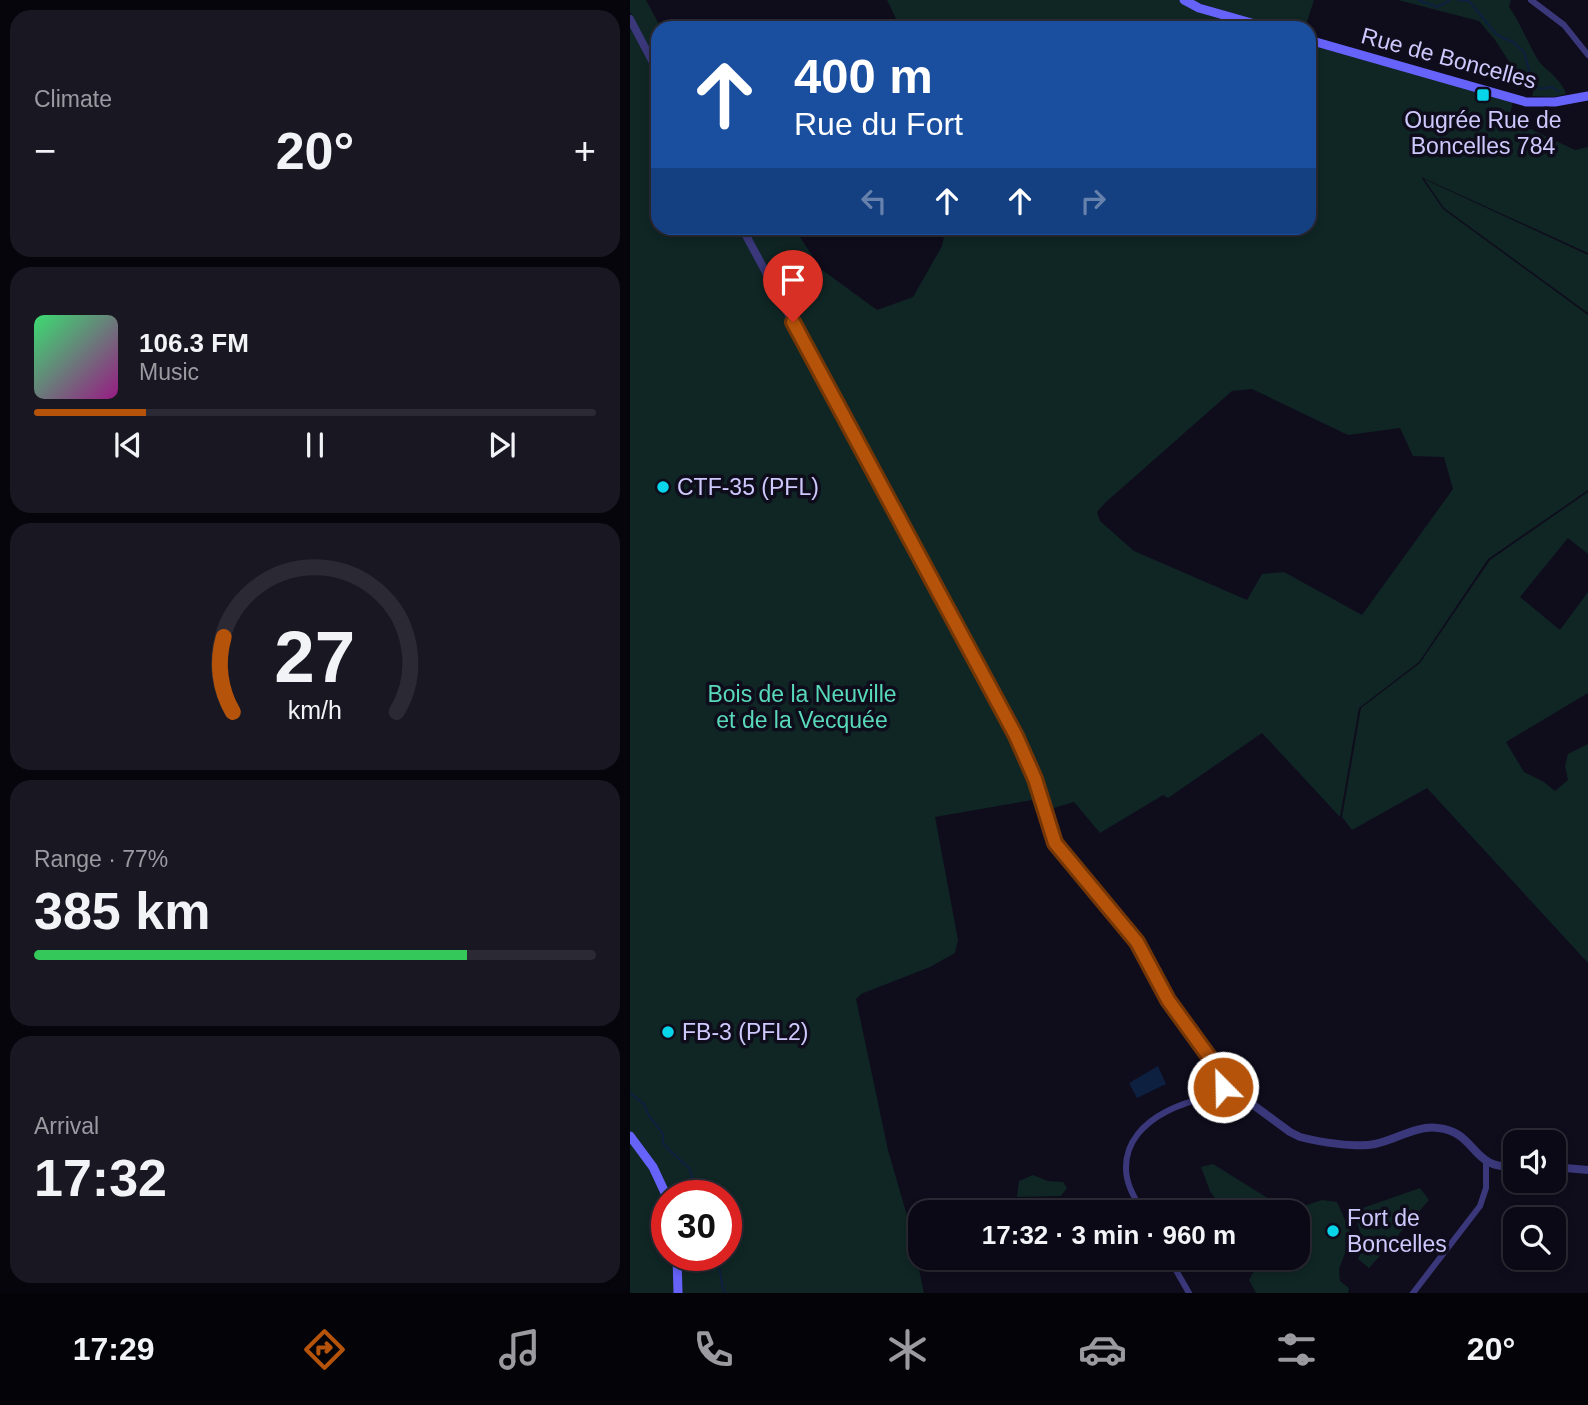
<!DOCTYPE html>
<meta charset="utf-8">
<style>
:root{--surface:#0b0915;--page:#191722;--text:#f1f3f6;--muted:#9a9aa0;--line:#2b2a34;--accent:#b45309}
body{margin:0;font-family:Arial,sans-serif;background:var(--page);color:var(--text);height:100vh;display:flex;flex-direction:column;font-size:26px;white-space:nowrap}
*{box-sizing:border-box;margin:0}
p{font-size:23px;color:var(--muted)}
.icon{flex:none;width:38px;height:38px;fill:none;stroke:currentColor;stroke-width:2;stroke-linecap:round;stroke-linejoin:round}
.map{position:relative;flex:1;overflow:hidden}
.side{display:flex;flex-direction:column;gap:10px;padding:10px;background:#06050c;width:630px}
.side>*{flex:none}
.banner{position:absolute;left:21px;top:21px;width:665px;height:214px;border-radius:21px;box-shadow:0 4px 10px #0003,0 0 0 2px var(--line);background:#1a4fa0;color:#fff;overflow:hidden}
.tools{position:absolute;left:873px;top:1130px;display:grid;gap:14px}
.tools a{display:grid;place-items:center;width:63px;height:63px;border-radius:14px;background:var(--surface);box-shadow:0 4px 10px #0003,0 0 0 2px var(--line);font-size:35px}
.speed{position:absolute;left:21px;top:1180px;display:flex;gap:14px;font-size:35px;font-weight:700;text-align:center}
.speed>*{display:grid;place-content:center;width:91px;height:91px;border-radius:50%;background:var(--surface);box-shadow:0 4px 10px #0003,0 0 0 2px var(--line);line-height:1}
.speed .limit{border:10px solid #d22;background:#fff;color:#111}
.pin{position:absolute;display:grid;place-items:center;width:60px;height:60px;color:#fff;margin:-72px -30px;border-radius:50% 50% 50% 0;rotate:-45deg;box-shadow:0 0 7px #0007}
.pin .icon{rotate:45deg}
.me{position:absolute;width:77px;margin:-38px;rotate:337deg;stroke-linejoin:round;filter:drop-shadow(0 0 5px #0008)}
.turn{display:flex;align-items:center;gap:24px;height:147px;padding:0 28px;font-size:32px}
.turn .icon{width:91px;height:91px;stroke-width:2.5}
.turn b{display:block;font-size:49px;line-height:60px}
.lanes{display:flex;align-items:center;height:66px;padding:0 28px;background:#0003;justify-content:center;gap:35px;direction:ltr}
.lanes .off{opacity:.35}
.big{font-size:52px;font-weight:800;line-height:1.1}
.side .tile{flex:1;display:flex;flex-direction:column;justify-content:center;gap:10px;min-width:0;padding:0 24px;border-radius:21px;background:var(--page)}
.side .dial{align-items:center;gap:0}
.dial svg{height:182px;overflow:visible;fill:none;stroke:var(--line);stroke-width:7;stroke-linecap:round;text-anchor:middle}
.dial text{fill:var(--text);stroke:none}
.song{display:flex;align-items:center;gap:21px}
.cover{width:84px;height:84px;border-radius:10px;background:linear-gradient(135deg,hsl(140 70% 55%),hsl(310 70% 35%))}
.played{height:7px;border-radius:4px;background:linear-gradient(90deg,var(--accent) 20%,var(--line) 20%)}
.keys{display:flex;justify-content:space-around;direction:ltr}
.heat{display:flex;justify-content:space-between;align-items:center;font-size:38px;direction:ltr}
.charge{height:10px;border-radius:5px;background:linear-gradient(90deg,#34c759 77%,var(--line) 0)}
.trip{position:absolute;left:278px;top:1200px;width:402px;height:70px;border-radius:21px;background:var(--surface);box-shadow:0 4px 10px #0003,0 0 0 2px var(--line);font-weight:800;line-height:70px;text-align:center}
.dock{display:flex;height:112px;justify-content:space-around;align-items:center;background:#040408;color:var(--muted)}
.dock .icon{width:49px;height:49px}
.dock .on{color:var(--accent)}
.dock b{font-size:32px;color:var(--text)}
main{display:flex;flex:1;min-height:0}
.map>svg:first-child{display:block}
.green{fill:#0f2625;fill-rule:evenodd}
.water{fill:#0d203f}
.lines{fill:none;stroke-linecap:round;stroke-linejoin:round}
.stream{stroke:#0d203f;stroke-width:2}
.minor{stroke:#3a387a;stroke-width:6}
.tertiary{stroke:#3a387a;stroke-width:8}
.secondary{stroke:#6663fa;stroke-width:9}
.route-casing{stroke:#753606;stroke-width:18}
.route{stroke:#b45309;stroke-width:12}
.poi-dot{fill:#07d5ea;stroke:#0f0c1c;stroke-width:2.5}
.labels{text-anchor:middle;stroke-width:7;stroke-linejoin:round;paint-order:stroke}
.street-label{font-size:23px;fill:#cec9fd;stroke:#0f0c1c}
.poi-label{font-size:23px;fill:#cec9fd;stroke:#0f0c1c;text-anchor:start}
.park-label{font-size:23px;fill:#58dab9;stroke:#0f0c1c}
</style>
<main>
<section class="side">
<div class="tile"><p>Climate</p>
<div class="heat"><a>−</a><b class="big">20°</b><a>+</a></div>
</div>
<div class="tile">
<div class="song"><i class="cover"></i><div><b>106.3 FM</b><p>Music</p></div></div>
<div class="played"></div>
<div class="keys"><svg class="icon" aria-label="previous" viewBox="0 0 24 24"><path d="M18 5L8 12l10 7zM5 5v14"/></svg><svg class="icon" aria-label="pause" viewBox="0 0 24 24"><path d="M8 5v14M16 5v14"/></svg><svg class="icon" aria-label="next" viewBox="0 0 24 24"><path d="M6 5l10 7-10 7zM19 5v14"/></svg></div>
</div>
<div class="tile dial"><svg viewBox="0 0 100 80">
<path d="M14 69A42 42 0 1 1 86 69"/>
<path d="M14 69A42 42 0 0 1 10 36" stroke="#b45309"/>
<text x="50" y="56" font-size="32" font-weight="700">27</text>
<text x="50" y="72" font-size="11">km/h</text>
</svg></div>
<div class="tile"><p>Range · 77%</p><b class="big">385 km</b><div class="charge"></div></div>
<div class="tile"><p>Arrival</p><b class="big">17:32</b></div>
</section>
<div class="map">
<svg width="958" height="1293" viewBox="0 0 958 1293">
<rect width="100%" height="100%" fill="#0f0c1c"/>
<g class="green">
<path d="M0 0H16L31 28H28V64L0 12Z"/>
<path d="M257 0H548L568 11 622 28H266L268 23Z"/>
<path d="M560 0H684L675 28H651Z"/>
<path d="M768 0H881L879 7C890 21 904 58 913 66 920 72 933 83 936 94L924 97 902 96 905 85 884 69 865 40 849 21Z"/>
<path d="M0 27 28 79V228H108L390 750 408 799 305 817 328 940 325 953 300 967 231 994 226 999 258 1150 280 1226 294 1293H0ZM37 1195H96V1255H37Z"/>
<path d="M679 45 883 101 879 119 945 150 958 147V253L791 177 813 209 958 315V490L858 559 789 662 729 708 710 817 632 733 538 798 533 795 470 833 444 802 417 810 408 777 263 500 116 228H164L191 269 247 310 283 297 312 246 316 228H679ZM622 389 718 435 770 428 783 456 814 457 823 489 732 615 654 572 632 574 617 600 504 551 470 521 467 512 476 502 602 391Z"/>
<path d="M794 179 958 255V313L814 208Z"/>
<path d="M958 492V554L938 538 890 597 930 630 958 592V693L876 742 894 772 914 782 925 791 938 780 935 766 938 754 958 744V963L797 788 722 830 712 817 731 708 790 663 860 560Z"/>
<path d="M583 1164 652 1207 668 1208 692 1200 707 1202 722 1235 709 1269 710 1281 719 1288 718 1293H626L619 1280 624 1271 619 1258H668V1213H595L580 1191 571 1167Z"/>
<path d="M403 1175 418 1181 433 1182 437 1188 431 1196 387 1197 389 1181Z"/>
<path d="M790 1188 799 1200 739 1268 728 1259 734 1246 724 1211Z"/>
</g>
<path class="water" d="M528 1066 536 1084 507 1098 499 1083Z"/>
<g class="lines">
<g class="stream">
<path d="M788 0 807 7 820 0"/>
<path d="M828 0 839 1 867 35 883 42 894 52 902 81 910 89 922 87 929 92"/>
<path d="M0 1093 14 1104 18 1114 33 1134V1143L39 1150 59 1168 68 1195"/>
<path d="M87 1255 93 1289 96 1293"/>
</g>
<g class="minor">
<path d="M901 0 934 25 958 55"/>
<path d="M585 1095 593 1087V1076"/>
<path d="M513 1213C505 1198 496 1185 496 1168 495 1116 569 1092 611 1096"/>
<path d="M539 1258 559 1293"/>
<path d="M783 1293 850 1206 856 1188V1163"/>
</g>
<g class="tertiary">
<path d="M0 19 28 72"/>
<path d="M112 228 386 736 405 779 425 843 507 941 538 1000 593 1076 611 1096 660 1132 670 1137C689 1142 727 1148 745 1144 766 1140 786 1125 808 1128 848 1132 840 1171 886 1166"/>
<path d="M924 1167 958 1170"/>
</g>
<g class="secondary">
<path d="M554 0 569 8 639 28"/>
<path d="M679 40 896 102H925L958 96"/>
<path d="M0 1136 23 1167 37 1197"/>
<path d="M47 1255 48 1293"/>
</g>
</g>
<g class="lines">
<defs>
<path id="route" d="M163 322 386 736 405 779 425 843 507 942 538 1000 593 1076V1087"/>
</defs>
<use href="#route" class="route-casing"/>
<use href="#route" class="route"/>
</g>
<g class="poi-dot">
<rect x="846" y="88" width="14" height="14" rx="3.5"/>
<circle cx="33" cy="487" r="7"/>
<circle cx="38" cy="1032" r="7"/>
<circle cx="703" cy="1231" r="7"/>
</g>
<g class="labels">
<g class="street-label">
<text transform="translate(819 58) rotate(15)" y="8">Rue de Boncelles</text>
</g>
<g class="poi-label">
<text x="853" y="128" text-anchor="middle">Ougrée Rue de<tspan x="853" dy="26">Boncelles 784</tspan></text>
<text x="47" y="495">CTF-35 (PFL)</text>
<text x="52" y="1040">FB-3 (PFL2)</text>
<text x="717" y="1226">Fort de<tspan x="717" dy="26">Boncelles</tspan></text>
</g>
<g class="park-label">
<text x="172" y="702">Bois de la Neuville<tspan x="172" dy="26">et de la Vecquée</tspan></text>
</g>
</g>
</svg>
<div class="tools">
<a><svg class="icon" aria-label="sound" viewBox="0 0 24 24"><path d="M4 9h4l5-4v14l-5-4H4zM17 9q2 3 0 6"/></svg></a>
<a><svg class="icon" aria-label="search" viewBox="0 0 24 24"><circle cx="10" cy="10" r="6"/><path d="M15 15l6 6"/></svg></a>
</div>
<div class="speed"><div class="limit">30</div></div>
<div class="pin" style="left:163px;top:322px;background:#d93025"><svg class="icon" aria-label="arrive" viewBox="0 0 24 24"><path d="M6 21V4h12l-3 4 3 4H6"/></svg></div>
<svg class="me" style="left:593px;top:1087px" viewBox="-20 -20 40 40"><circle r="17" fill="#b45309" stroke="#fff" stroke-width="3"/><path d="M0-11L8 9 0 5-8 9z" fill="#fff"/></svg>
<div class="trip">17:32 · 3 min · 960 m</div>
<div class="banner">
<div class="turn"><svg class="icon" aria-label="ahead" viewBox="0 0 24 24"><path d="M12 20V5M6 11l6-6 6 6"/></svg><div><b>400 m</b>Rue du Fort</div></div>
<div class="lanes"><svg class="icon off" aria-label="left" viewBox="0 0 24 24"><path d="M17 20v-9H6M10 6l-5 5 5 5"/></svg><svg class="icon" aria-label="ahead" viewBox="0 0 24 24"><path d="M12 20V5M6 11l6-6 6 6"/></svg><svg class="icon" aria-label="ahead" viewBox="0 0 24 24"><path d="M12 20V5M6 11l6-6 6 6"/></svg><svg class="icon off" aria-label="right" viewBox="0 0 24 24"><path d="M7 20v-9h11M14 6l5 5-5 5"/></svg></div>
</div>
</div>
</main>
<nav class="dock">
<b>17:29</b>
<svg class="icon on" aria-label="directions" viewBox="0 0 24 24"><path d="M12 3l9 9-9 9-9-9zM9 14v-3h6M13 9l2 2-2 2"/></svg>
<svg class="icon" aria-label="music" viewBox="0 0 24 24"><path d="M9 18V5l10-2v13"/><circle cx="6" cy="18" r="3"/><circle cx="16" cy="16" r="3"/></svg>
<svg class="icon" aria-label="phone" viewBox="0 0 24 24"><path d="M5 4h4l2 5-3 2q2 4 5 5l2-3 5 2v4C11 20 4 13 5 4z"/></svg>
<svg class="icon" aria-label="climate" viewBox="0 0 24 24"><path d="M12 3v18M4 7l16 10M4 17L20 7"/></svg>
<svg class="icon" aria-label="car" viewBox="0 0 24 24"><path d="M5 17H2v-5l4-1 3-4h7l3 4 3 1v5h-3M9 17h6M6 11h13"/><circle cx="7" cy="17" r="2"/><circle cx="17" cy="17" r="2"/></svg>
<svg class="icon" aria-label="filters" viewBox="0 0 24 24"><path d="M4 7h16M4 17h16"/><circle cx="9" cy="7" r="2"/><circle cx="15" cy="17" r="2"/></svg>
<b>20°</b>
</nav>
